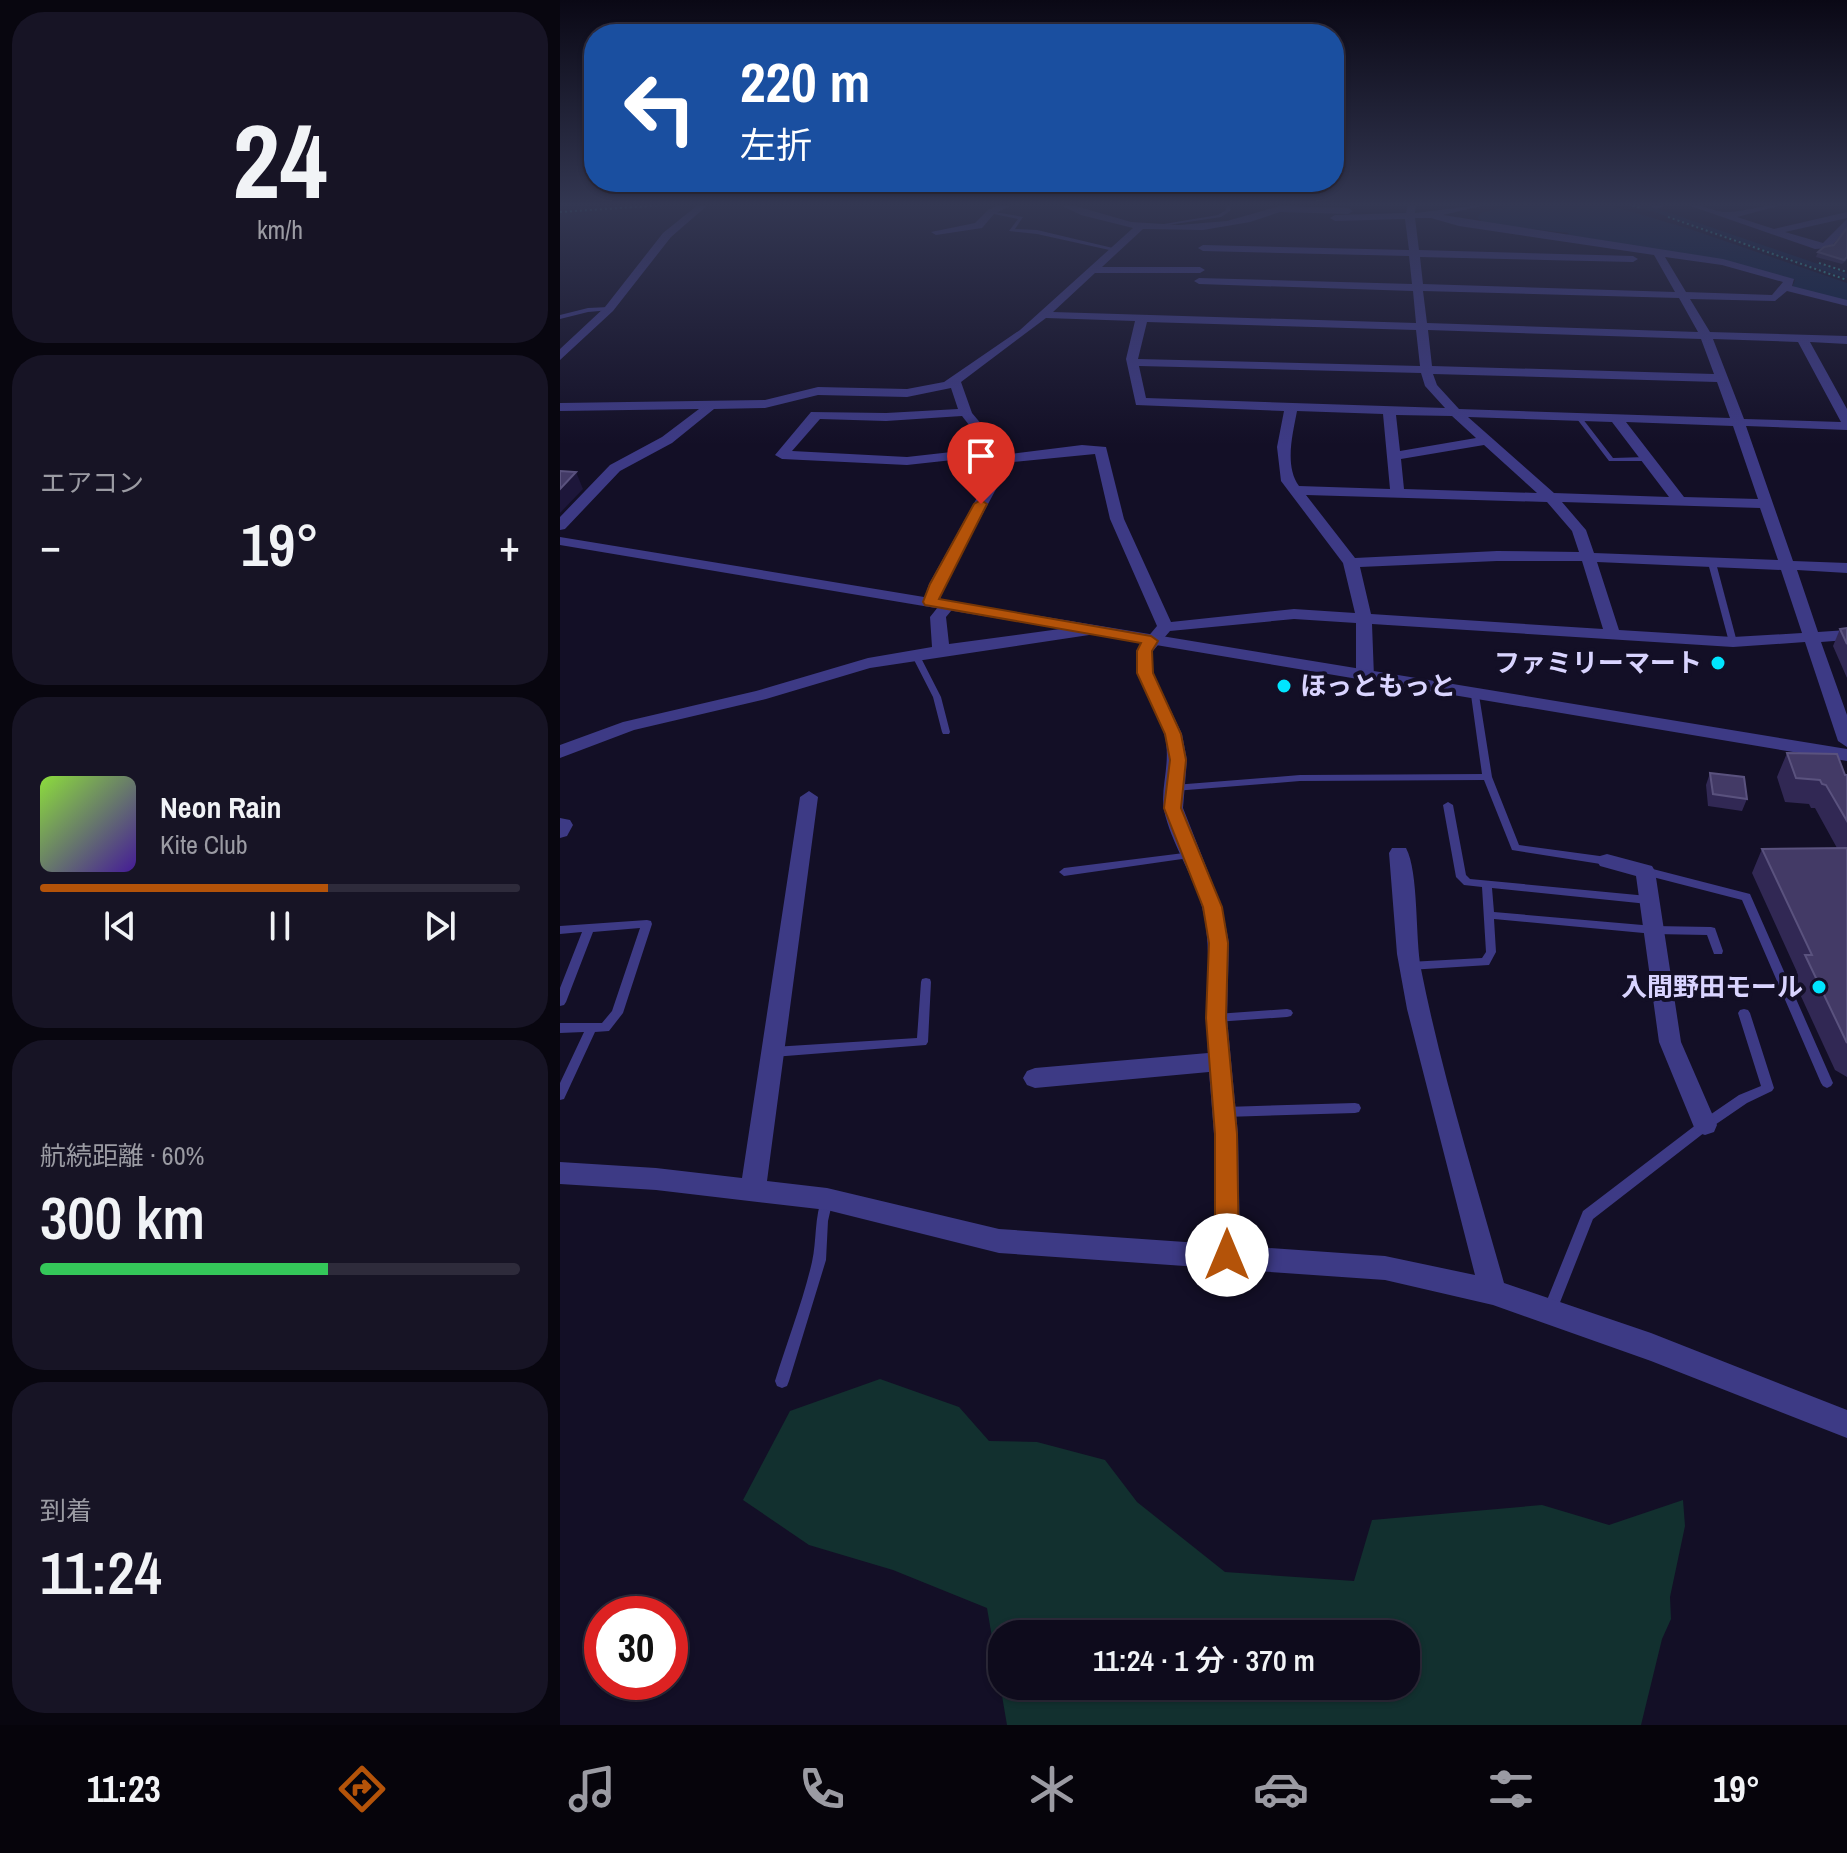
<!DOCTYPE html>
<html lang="ja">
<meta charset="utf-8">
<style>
:root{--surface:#0e0b1c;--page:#171425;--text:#f1f3f6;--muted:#9b9ba3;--line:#2e2b3b;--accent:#b45309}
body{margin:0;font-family:"Archivo Narrow","Noto Sans JP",sans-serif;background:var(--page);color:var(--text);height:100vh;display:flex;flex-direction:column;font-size:30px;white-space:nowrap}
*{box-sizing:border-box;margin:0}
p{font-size:26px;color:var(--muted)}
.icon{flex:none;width:44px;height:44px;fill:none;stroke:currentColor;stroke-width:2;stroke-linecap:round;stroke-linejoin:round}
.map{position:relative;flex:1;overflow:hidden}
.details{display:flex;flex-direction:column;gap:12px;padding:12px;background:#08060f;width:560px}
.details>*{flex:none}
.guide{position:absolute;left:24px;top:24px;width:760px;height:168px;border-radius:32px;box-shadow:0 2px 6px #0004,0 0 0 2px var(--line);background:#1a4fa0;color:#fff;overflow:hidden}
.speed{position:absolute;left:24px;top:1596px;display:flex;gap:16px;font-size:40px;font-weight:700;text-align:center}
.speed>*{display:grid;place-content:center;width:104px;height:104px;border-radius:50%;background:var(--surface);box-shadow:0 2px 6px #0004,0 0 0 2px var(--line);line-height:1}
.speed .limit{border:12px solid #d22;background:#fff;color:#111}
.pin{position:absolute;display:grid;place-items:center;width:68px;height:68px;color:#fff;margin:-82px -34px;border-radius:50% 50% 50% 0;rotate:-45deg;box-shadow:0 0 8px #0007}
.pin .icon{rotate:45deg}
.me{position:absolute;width:88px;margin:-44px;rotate:0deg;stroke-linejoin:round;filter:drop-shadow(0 0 6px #0008)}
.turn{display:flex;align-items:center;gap:28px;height:168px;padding:0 24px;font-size:36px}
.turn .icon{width:104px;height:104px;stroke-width:2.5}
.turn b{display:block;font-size:56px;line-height:68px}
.big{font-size:60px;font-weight:600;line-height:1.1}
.details .widget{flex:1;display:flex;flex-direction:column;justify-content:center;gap:12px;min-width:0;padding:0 28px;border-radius:32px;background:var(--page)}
.details .dial{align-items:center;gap:0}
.dial b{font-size:104px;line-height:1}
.song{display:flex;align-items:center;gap:24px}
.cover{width:96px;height:96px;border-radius:12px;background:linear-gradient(135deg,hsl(90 70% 55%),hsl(260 70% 35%))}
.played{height:8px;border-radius:4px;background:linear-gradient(90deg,var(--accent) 60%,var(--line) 60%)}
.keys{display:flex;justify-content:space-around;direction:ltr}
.heat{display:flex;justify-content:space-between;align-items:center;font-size:44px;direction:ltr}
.charge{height:12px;border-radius:6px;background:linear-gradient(90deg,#34c759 60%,var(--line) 0)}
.trip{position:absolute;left:428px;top:1620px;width:432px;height:80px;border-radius:32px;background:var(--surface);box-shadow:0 2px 6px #0004,0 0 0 2px var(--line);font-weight:600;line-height:80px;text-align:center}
.tabs{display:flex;height:128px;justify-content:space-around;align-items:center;background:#06040b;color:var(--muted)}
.tabs .icon{width:56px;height:56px}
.tabs .selected{color:var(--accent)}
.tabs b{font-size:36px;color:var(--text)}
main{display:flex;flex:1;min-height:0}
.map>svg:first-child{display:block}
.green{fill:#12302f;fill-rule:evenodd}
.water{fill:#0a1f44}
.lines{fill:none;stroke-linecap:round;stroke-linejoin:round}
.stream{stroke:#0a1f44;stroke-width:4}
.path{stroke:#2fb8b0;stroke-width:2;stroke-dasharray:2 3;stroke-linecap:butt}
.service{fill:#3d3a85;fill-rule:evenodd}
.minor{fill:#3d3a85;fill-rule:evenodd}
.tertiary{fill:#3d3a85;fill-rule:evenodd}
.wall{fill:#312854}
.shaded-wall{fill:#1d163a}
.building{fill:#433a66;stroke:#5a527e;stroke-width:2}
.route{fill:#b45309;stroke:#753606;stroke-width:2}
.poi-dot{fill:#00e5ff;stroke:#130f26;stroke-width:3}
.labels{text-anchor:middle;stroke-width:8;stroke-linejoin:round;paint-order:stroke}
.poi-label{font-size:26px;font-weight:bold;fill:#d9d4ff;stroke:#130f26;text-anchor:end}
</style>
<main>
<section class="details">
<div class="widget dial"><b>24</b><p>km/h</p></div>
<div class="widget"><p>エアコン</p>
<div class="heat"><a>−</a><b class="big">19°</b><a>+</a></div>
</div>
<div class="widget">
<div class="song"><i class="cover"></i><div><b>Neon Rain</b><p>Kite Club</p></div></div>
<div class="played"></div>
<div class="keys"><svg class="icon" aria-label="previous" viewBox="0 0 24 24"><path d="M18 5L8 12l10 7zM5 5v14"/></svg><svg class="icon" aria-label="pause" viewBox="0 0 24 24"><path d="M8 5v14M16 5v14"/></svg><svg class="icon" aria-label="next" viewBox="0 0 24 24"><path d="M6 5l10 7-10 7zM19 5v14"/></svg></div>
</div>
<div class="widget"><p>航続距離 · 60%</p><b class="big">300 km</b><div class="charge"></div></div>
<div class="widget"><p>到着</p><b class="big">11:24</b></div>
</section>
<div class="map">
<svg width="1287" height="1725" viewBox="0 0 1287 1725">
<rect width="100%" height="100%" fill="#130f26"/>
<path class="green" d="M320 1379 399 1407 429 1441 477 1442 545 1460 577 1502 665 1572 794 1581 812 1520 982 1505 1049 1525 1123 1500 1125 1526 1110 1597 1111 1619 1102 1639 1081 1725H447L427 1608 333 1570 249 1545 183 1500 230 1411ZM442 1634H846V1686H442Z"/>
<path class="water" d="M955 204H1045L1130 229 1287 283V301L1232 287 1235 280 1191 268 1006 235 1009 233 925 224 918 218 920 213Z"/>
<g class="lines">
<path class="stream" d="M1077 204 1287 276"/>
<g class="path">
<path d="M1068 204 1081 208"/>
<path d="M0 212 119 204"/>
<path d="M1108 217 1287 280"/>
<path d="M1259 263 1287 272"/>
</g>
<g class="service">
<path d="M667 204H671L670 211 661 217 588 228 586 227 658 215 666 210Z"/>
<path d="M429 211 463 217 455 229 477 230 557 249 554 251 477 234 449 231 458 219 429 213Z"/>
<path d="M49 307 51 308V310L28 312 0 319V315L28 308Z"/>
<path d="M1017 413 1019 414 1053 458 1086 457 1089 459 1086 461H1049L1014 415Z"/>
<path d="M1149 561H1155L1156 563 1177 642 1176 644H1173L1169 642 1148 563Z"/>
<path d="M355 651 359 654 381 697 390 732 389 734H383L382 732 373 697 351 654Z"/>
<path d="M915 692 919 695 932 777 959 845 1047 857 1052 861 1051 863 1047 865 952 850 924 780 740 781 614 791 609 788 614 785 740 775 922 774 911 695Z"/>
<path d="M888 802 893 805 906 875 910 879 1088 896 1092 897 1093 900 1092 903 1088 904 932 888 934 912 1094 926 1151 927 1155 928 1156 931 1163 951 1162 954H1154L1147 935 1094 934 934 919 936 952 929 965 849 970 845 969 844 966 845 963 849 962 922 958 926 952 922 887 904 885 896 877 883 805Z"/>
<path d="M632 852 637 855 636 857 504 876 499 872 504 868Z"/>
<path d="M1085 867 1190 894 1273 1083 1271 1086 1267 1088 1263 1086 1261 1083 1182 900 1081 874 1080 871 1081 868Z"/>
<path d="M87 920 91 921 92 924 63 1013 49 1031 35 1032 4 1099 0 1100V1083L24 1032 0 1033V1023H42L52 1011 80 928 33 932 6 1002 4 1005 0 1006V988L22 932 0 934V926Z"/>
<path d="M366 978 370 979 371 982 368 1042 366 1045 213 1057 209 1055 207 1052 209 1049 213 1047 357 1038 361 982 362 979Z"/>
<path d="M727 1009 731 1010 733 1013 731 1016 727 1017 656 1022 652 1021 650 1018 652 1015 656 1014Z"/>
<path d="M1184 1009 1188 1010 1190 1013 1214 1088 1212 1091 1187 1103 1149 1129 1033 1219 995 1315 990 1316 985 1315 983 1310 1023 1211 1141 1121 1179 1095 1201 1086 1178 1013 1180 1010Z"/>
<path d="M795 1103 799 1104 801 1108 799 1112 795 1113 665 1117 661 1116 659 1112 661 1108 665 1107Z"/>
<path d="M267 1193 271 1195 273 1199 268 1221 266 1260 229 1381 227 1386 222 1388 217 1386 215 1381C227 1342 243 1301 252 1262 257 1240 254 1217 263 1195Z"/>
</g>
<g class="minor">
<path d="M442 204H454L434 214 422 228 376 235 371 232 415 223 428 210Z"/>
<path d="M498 204H509L571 222 619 225 667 221 720 206 788 208 793 211 788 214 720 212 690 222 643 230 583 229 542 267H640L645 270 640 273H535L493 312 856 323 853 291 639 284 634 281 639 278 852 284 849 256 643 251 638 248 643 245 849 250 845 219 775 221 770 218 775 215 846 213 848 204H856L855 213 929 204 883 215 1163 259 1234 279 1232 286 1287 300V306L1227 291 1215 301 1130 299 1150 332 1287 336V344L1250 342 1287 409V430L1186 426 1233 561 1287 563V573L1237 570 1258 632 1287 630V640L1261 642 1287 715V747L1278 741 1245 642 1173 647 812 624 814 677 805 682 796 677V623L734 619 610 631 592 652 593 673 622 734 627 760 623 808 662 907 669 943 667 1018 678 1134 680 1246 825 1256 915 1275 847 1009 837 954 829 853 832 848H846C859 872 855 938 861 969 882 1075 915 1179 944 1283L1091 1333 1287 1410V1438L1091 1361 933 1305 825 1280 439 1253 267 1210 96 1190 0 1184V1162L96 1168 182 1178 240 797 249 791 258 797 207 1181 267 1188 439 1229 654 1244V1134L649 1072 475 1088 467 1085 463 1078 467 1071 475 1068 648 1053C644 1006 654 954 642 907 633 874 611 843 604 810 600 788 611 764 605 737 597 705 577 686 576 651L597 626 550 519 535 454 443 463 442 478 385 584 379 602 371 607 363 602 369 584 428 478 429 456 347 465 222 459 215 455 251 412 326 413 398 409 391 388 347 397 258 395 205 408 154 409 112 443 60 471 5 529 0 530V517L50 465 102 437 139 409 0 411V403L205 400 258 387 347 389 384 382 460 330 573 228 521 215ZM855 218H871L899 226 1094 255 1115 292 863 284 860 257 1073 262 1078 259 1073 256 859 250ZM1105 257 1162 265 1223 282 1212 295 1126 292ZM863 291 1119 298 1138 332 867 323ZM486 318 575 321 566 359 576 405 724 411 717 447 721 481 783 563 795 613 734 609 611 622 564 519 546 447 522 445 443 455 444 451 412 413 401 382ZM587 322 856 330 860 366 578 359ZM868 330 1141 339 1154 374 872 366ZM1153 339 1238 342 1281 422 1184 419ZM579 366 861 373 865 386 885 408 586 398ZM873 374 1157 382 1170 418 899 409 877 385ZM737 411 823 414 830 489 739 486C724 466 733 433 737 411ZM836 415 892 416 916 438 840 451ZM402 416 427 448 347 457 232 451 260 419 326 421ZM908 417 1052 422 1109 497 994 493ZM1066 422 1173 426 1198 499 1124 497ZM924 445 977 493 844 489 841 459ZM746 495 987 502 1012 531 1019 552 937 551 795 558ZM1002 502 1200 508 1218 560 1034 553 1026 530ZM937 561H1022L1043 629 811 614 800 567ZM1037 562 1221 570 1242 633 1173 637 1059 630Z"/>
<path d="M1094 204H1109L1096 209 1091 206Z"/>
<path d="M1125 204C1141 203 1154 213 1169 212 1188 211 1207 204 1226 204L1177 217 1214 229 1287 212V218L1225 232 1263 243 1287 219V228L1270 248 1255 249Z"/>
<path d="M388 600 396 605 386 617 389 644 529 625 537 630 529 635 310 668 206 699 74 730 0 758V745L63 722 196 691 308 658 372 647 370 617 382 602Z"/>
<path d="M0 818 10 820 13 825 7 836 0 838Z"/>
<path d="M1047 854 1092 866 1095 871 1121 1042 1157 1125 1154 1132 1145 1135 1136 1132 1099 1042 1076 876 1040 866 1037 861 1040 856Z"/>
</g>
<g class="tertiary">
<path d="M139 204H149L111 237 53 311 0 360V349L45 307 103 233Z"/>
<path d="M0 537 1287 749V761L0 545Z"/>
</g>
</g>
<g class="wall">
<path d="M1274 245 1287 260 1282 264 1256 257 1258 252Z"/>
<path d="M1287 628V678L1273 646 1280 629Z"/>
<path d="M1227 753 1287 775V1077L1275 1070 1233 979 1237 972 1192 873 1202 849 1277 848 1255 808H1251L1249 804 1225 802 1217 777Z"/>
<path d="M1150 773 1187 799 1182 811 1148 806 1146 785Z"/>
</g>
<path class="shaded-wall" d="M16 472 23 489 0 513V489Z"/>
<g class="building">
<path d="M1287 228V257L1284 260 1258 252 1264 247 1274 245Z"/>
<path d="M0 471 16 472 0 489Z"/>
<path d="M1287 628V644L1280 629Z"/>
<path d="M1227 753 1277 754 1285 775H1287V821L1266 785 1262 784 1260 780 1236 778Z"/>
<path d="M1150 773 1184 777 1187 799 1153 794Z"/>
<path d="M1287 848V1043L1245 955H1252L1202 849Z"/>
</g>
<linearGradient id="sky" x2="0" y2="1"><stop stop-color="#0a0815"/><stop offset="0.46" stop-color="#333752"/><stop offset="1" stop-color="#333752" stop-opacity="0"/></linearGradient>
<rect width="1287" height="445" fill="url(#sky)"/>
<path class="route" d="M421 500 427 504 379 599 591 636 598 641 592 651 593 673 621 734 626 760 621 808 662 907 668 943 666 1018 677 1134 679 1255 675 1263 667 1266 658 1263 655 1255V1134L646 1018 649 943 643 907 604 808 610 760 605 734 577 673V651L581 643 365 605 363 602 370 584 414 504Z"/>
<g class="poi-dot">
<circle cx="1158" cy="663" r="8"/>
<circle cx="724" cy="686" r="8"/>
<circle cx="1259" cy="987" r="8"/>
</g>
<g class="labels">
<g class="poi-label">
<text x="1142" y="672">ファミリーマート</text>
<text x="740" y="695" text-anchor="start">ほっともっと</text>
<text x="1243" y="996">入間野田モール</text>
</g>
</g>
</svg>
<div class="speed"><div class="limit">30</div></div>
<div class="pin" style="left:421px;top:504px;background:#d93025"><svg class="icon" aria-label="arrive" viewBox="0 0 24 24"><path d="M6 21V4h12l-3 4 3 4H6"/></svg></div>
<svg class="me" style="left:667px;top:1255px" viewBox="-20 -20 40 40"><circle r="19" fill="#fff"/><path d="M0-13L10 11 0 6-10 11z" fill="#b45309"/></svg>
<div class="trip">11:24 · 1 分 · 370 m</div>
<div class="guide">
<div class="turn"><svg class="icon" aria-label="left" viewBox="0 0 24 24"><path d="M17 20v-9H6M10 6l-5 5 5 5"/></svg><div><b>220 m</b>左折</div></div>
</div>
</div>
</main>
<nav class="tabs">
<b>11:23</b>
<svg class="icon selected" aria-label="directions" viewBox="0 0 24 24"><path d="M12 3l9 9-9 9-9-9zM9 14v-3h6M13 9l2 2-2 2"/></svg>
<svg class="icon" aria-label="music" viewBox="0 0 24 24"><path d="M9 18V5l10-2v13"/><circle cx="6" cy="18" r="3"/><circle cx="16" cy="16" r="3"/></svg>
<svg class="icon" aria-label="phone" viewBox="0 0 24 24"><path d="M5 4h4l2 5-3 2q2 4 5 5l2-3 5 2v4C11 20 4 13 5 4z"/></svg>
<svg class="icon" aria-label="climate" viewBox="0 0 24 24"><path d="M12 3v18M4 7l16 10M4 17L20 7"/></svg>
<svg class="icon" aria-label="car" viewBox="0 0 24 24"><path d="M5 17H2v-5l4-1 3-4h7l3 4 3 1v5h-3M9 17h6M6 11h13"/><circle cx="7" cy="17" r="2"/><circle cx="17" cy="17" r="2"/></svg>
<svg class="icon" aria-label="filters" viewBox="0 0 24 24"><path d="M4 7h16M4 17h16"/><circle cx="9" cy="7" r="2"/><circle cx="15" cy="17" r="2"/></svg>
<b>19°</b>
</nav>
